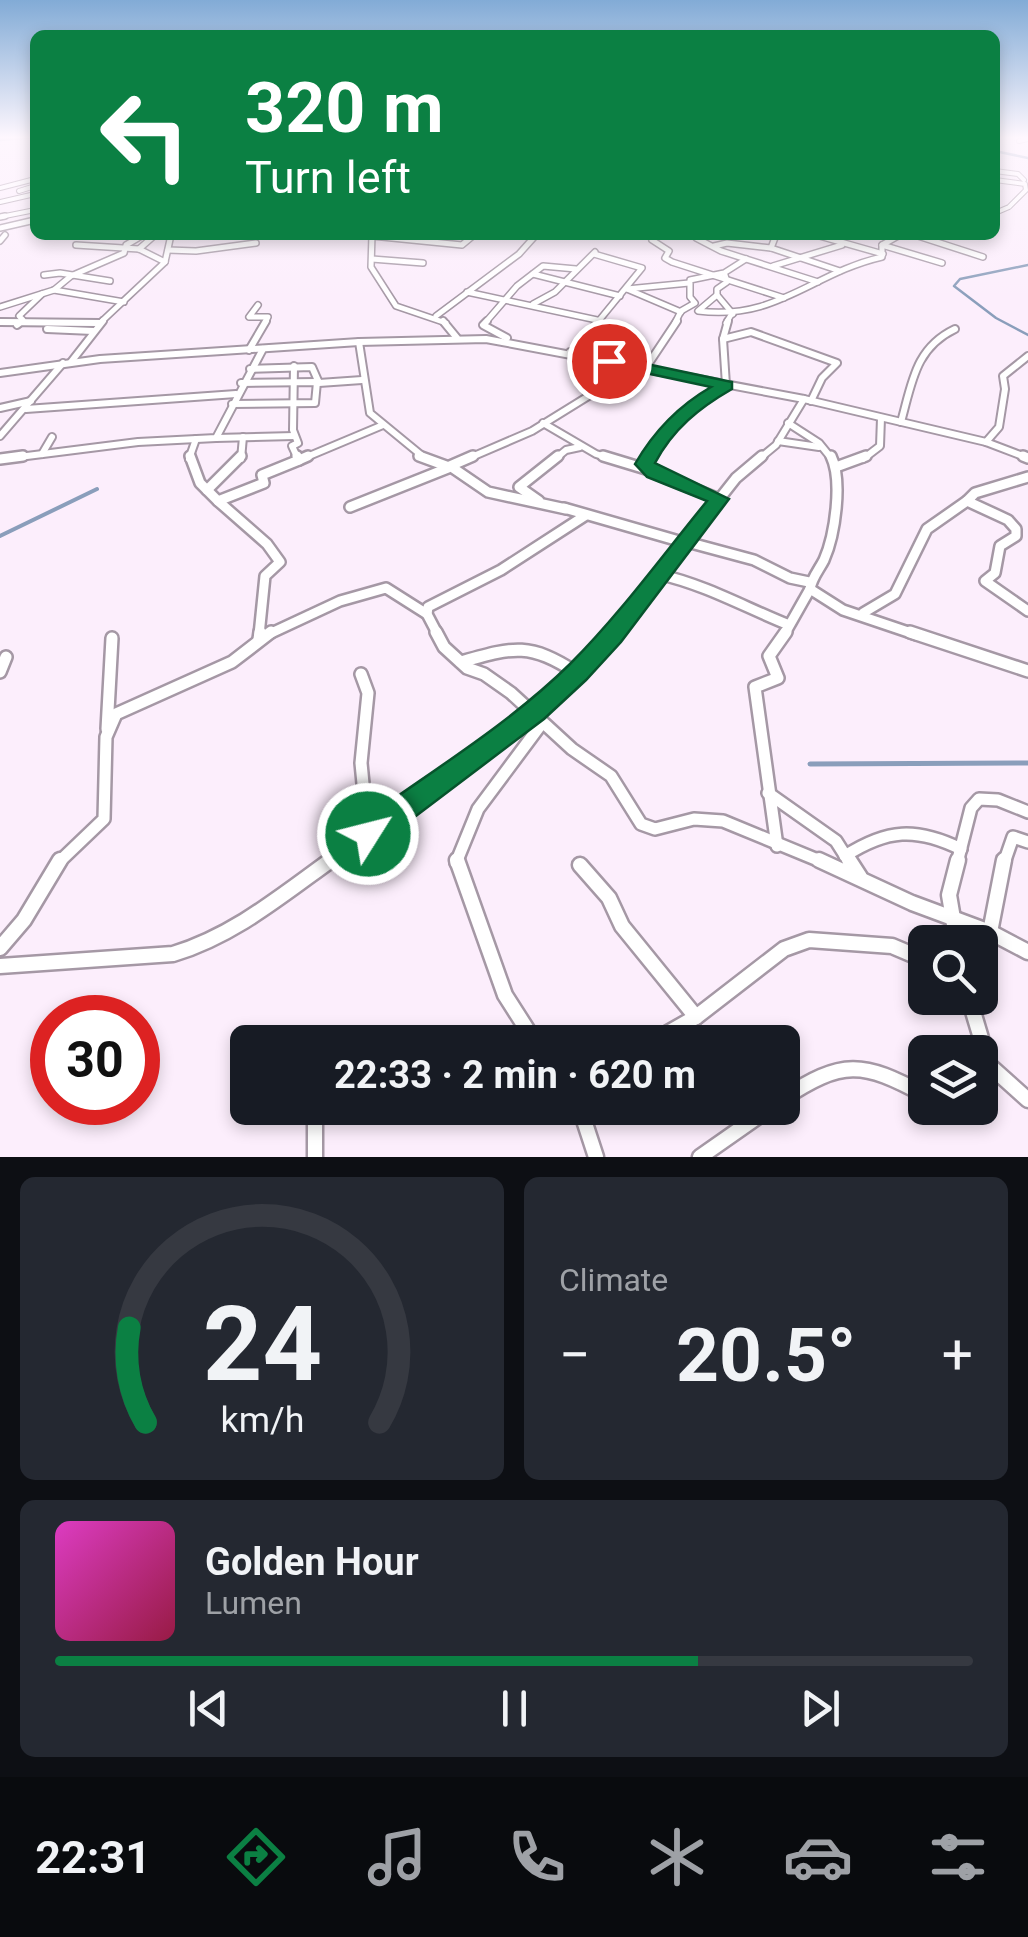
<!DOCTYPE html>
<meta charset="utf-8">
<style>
:root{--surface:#171b24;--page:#242831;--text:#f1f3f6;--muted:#9ea1a6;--line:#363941;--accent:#0b8043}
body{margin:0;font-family:Roboto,sans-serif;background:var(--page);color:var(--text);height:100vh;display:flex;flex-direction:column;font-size:38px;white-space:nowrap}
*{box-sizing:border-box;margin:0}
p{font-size:32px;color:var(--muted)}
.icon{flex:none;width:55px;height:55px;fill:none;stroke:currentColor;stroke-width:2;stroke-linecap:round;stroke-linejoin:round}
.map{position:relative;height:1157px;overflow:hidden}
.details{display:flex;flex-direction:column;gap:20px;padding:20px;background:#0d0f14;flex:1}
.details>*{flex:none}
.hud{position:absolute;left:30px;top:30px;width:970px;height:210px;border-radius:15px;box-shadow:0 5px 15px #0003;background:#0b8043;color:#fff;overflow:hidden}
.buttons{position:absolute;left:908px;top:925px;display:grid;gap:20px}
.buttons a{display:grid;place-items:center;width:90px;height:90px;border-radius:15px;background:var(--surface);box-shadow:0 5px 15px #0003;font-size:50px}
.speed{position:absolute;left:30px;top:995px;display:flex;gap:20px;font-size:50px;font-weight:700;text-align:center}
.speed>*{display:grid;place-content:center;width:130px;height:130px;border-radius:50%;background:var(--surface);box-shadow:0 5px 15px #0003;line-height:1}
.speed .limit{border:15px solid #d22;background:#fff;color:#111}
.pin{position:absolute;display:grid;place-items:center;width:85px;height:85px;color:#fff;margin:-42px;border:5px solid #fff;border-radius:50%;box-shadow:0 2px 10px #0007}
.me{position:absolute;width:110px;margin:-55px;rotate:54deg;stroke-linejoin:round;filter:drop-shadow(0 0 8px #0008)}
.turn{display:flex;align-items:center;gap:35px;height:210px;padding:0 50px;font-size:45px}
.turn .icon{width:130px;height:130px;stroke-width:2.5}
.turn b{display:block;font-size:70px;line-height:85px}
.big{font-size:75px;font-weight:700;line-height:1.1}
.details .tile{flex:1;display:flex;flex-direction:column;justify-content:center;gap:15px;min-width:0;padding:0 35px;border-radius:15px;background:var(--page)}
.details .dial{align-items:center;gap:0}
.dial svg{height:260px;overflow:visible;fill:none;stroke:var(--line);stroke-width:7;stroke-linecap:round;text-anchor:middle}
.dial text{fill:var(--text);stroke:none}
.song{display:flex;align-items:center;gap:30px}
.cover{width:120px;height:120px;border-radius:15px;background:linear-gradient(135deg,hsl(310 70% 55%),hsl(340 70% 35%))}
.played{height:10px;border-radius:5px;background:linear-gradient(90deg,var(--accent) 70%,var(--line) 70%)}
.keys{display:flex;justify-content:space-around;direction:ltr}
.heat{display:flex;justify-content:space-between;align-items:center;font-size:55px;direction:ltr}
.details .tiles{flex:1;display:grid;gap:20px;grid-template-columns:1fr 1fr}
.tile:last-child{grid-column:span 2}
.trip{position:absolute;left:230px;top:1025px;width:570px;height:100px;border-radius:15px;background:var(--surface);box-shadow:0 5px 15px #0003;font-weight:700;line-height:100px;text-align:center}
.tab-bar{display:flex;height:160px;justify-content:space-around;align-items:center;background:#090b0e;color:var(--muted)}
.tab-bar .icon{width:70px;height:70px}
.tab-bar .current{color:var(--accent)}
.tab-bar b{font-size:45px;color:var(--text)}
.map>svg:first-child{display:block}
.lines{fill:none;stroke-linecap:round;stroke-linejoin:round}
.stream-far2{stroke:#8a9ebb;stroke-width:2.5}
.stream-far1{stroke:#8a9ebb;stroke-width:4}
.stream{stroke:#8a9ebb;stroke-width:5}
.minor-far5-casing{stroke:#a598a5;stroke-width:6}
.minor-far4-casing{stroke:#a598a5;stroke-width:8}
.minor-far3-casing{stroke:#a598a5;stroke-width:10}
.minor-far2-casing{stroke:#a598a5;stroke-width:14}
.minor-far1-casing{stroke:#a598a5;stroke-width:16}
.minor-casing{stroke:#a598a5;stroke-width:19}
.minor-far5{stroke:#fff;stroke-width:4}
.minor-far4{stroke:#fff;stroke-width:5}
.minor-far3{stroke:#fff;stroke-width:6}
.minor-far2{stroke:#fff;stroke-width:9}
.minor-far1{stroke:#fff;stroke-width:11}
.minor{stroke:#fff;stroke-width:14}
.route{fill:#0b8043;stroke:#07532c;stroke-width:2.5}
</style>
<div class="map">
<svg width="1028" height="1157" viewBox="0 0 1028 1157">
<rect width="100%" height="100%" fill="#fceefc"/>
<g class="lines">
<g class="stream-far2">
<path d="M0 140 35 137"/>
<path d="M995 151 1028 158"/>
<path d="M1028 265 960 279 954 286 996 318 1028 335"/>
</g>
<path class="stream-far1" d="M0 536 97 489"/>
<path class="stream" d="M810 764 1028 763"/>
<defs>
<g id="minor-far5">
<path d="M1019 141 1028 139"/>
<path d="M995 171 1018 174 1024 180"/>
<path d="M995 180 1025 184 1026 190 1009 207 995 213"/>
<path d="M0 188 35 179"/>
<path d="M19 191 35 186"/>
<path d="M0 202 35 194"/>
<path d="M0 217 35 210"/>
</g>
<g id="minor-far4">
<path d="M0 217 5 216"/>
<path d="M0 228 35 220"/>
<path d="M372 235 371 267 396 306 446 323"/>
<path d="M701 235 696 238 721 251 818 282"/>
<path d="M776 235 771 248 840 271"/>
<path d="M816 235 883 254"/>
<path d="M915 235 983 257"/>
<path d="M372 236 462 245 474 235"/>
<path d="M652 240 669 251 665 258 672 262 784 298"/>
<path d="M0 241 5 235"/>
<path d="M76 245 139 249 165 262"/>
<path d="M882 245 942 263"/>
<path d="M714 246 727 243 771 248"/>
<path d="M139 249 155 235"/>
<path d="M168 250 196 251 256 243"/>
<path d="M594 254 642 268 597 323"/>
<path d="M372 259 423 263"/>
<path d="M773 266 842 245"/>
<path d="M533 274 620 296"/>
<path d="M44 275 60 273 110 281"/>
<path d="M725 275 727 282 717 289V295L733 314"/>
<path d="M627 289 689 283"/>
<path d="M627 289 681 312"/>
<path d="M54 290 124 302"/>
<path d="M467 292 597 320"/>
<path d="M717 295 698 311C777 321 812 273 882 257V245L898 236 910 235"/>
<path d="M533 304 555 292 595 252"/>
<path d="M258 305 249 317H268L265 323"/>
<path d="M0 307 54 290 71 276 124 253 126 245 143 235"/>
<path d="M436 316 519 254 536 235"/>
<path d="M0 322 100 323"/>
<path d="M19 323 23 320 19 316 42 294"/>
<path d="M100 323 165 262 171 235"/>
<path d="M485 323 517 286 543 266 576 269"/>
<path d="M675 323 681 311 695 303 690 297V280L724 273 746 259"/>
<path d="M726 323 731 315"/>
</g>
<g id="minor-far3">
<path d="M443 321 457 338"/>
<path d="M487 321 483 325 507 338"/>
<path d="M0 322 100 323"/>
<path d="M17 325 22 321"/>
<path d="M47 329 93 331"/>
<path d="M723 339 751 332 837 363 822 378 811 401"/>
<path d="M359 342 370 413 426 459"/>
<path d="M249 350 266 321"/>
<path d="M570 352 582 376 608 387"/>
<path d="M573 353 599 321"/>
<path d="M71 362 103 321"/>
<path d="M294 366 293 430 298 443 292 446 298 459"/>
<path d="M250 369 312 367 319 383 362 380"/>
<path d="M0 373 100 359 359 342 486 339 804 399 986 442 1028 458"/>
<path d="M232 404 315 403 317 382 241 383"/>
<path d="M0 408 31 401"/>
<path d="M26 409 236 394"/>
<path d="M901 422C912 383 915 348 955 329"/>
<path d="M543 423 596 454 612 459"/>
<path d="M788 423 819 443 832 459"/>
<path d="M0 436 63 363"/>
<path d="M216 438 294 436"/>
<path d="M778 441 819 447"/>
<path d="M986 442 999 427 1005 389 1003 376 1028 356"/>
<path d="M42 454 52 437"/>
<path d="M3 459 138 442 216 438 263 349"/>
<path d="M189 459 196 439"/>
<path d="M241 459 243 437"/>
<path d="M302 459 383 425"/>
<path d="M467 459 532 431 595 392 645 369 677 321"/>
<path d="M555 459 566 450 580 447"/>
<path d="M648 459 680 418 726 385 723 339 728 321"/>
<path d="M759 459 776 445 804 399"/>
<path d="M863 459 880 446 881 418"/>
</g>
<g id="minor-far2">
<path d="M190 456 200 483 218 501"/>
<path d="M419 456 449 467"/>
<path d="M473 456 450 466 488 492 566 509"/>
<path d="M603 456 646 469"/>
<path d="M650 456 645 464 654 473 719 499"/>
<path d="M831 456C843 481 835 535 824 560 819 570 812 577 810 589L843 610 917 635"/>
<path d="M1023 456 1028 458"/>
<path d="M0 459 23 456"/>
<path d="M299 460 308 456"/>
<path d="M836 467 866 456"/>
<path d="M1028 477 975 493 967 501 1008 520 1016 529V536L1000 546 995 573 985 581 1028 611"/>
<path d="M207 490 241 456"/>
<path d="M539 501 519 487 558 456"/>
<path d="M350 507 448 468"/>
<path d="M564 508 686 543"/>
<path d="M687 542 754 560 790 578 809 582"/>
<path d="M658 574C706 585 744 607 789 625"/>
<path d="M863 613 895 594 927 529 967 501"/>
<path d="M259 635 265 576 280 562 267 544 218 501 264 483 262 475 299 460 297 456"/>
<path d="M267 635 340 601 386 588 427 614"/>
<path d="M438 635 427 614 428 607 501 570 586 515"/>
<path d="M612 635 736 478 762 456"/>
<path d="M784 635 810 589"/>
</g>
<g id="minor-far1">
<path d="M436 632 444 647 467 668 484 674 511 693 572 749 611 776 641 824 655 829 694 819 723 821 825 863"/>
<path d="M910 632 1028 671"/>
<path d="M259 639 260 632"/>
<path d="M461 662C514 647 529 642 577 673"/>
<path d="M0 672 6 657"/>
<path d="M361 674 368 693 361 763 368 835"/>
<path d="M107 729 112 638"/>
<path d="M768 793 836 841 850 863"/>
<path d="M777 846 755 687 778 678 769 656 786 632"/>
<path d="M845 856C887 829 916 827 961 849"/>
<path d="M58 863 104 819 106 737 116 714 232 662 271 632"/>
<path d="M327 863 534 712 614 632"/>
<path d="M456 863 478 809 542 723"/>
<path d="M957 863 971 808 979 799 998 800 1028 812"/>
<path d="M1004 863 1013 837 1028 842"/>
</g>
<g id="minor">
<path d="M457 860 505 995 535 1042"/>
<path d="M819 860 912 903 990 932 1028 952"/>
<path d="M849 860 860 877"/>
<path d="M580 865 609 898 622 926 696 1017"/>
<path d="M990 932 1004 860"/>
<path d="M957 942 949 895 958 860"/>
<path d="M0 948 24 920 60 860"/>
<path d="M0 966 173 954C233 936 281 896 331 860"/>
<path d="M969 998 989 1065 980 1104"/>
<path d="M652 1042 696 1017 784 949 809 940 892 946 925 960"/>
<path d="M989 1065 1028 1100"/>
<path d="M782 1099C843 1059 862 1061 925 1095"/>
<path d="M315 1108V1157"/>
<path d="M580 1108 596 1157"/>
<path d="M700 1157 770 1108"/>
</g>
</defs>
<use href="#minor-far5" class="minor-far5-casing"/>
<use href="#minor-far4" class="minor-far4-casing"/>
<use href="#minor-far3" class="minor-far3-casing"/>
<use href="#minor-far2" class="minor-far2-casing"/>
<use href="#minor-far1" class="minor-far1-casing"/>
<use href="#minor" class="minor-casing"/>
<use href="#minor-far5" class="minor-far5"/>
<use href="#minor-far4" class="minor-far4"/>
<use href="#minor-far3" class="minor-far3"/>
<use href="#minor-far2" class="minor-far2"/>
<use href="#minor-far1" class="minor-far1"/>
<use href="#minor" class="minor"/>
</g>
<linearGradient id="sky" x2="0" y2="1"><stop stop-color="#82abd6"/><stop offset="0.46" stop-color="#fef7fe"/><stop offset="1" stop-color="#fef7fe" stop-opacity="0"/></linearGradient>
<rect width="1028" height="299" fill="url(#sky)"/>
<path class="route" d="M609 356 732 382V389C699 408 673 429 655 463L729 499 621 642 586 680 544 719 379 844 368 848 357 844 353 834 357 825C428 773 507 726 570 664 620 614 662 556 707 501L647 477 635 464C654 431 678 406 711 387L604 364 601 361Z"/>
</svg>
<div class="buttons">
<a><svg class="icon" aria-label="search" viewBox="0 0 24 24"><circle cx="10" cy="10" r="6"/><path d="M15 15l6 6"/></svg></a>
<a><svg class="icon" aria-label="layers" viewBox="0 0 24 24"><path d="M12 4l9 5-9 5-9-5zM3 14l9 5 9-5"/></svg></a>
</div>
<div class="speed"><div class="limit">30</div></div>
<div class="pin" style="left:609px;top:361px;background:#d93025"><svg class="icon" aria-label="arrive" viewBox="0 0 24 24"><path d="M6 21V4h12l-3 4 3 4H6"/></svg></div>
<svg class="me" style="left:368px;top:834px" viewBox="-20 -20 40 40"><circle r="17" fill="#0b8043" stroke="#fff" stroke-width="3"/><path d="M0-11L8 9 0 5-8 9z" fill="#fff"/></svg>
<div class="trip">22:33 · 2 min · 620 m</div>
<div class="hud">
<div class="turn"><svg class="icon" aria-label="left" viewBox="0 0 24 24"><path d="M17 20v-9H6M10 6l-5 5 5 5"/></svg><div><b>320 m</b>Turn left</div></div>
</div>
</div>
<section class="details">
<div class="tiles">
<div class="tile dial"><svg viewBox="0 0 100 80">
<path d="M14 69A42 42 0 1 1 86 69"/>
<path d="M14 69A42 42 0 0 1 9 40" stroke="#0b8043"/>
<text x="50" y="56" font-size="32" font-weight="700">24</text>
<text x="50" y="72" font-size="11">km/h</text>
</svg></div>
<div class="tile"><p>Climate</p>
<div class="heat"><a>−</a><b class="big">20.5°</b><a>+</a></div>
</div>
<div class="tile">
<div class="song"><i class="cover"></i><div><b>Golden Hour</b><p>Lumen</p></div></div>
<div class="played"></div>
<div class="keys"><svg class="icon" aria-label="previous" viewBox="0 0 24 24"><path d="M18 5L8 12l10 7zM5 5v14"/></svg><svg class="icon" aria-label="pause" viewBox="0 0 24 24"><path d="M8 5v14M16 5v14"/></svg><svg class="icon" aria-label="next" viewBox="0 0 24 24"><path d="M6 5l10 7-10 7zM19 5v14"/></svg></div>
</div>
</div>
</section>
<nav class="tab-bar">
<b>22:31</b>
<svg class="icon current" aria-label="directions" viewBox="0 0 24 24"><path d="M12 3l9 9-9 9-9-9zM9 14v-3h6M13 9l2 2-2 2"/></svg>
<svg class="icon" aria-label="music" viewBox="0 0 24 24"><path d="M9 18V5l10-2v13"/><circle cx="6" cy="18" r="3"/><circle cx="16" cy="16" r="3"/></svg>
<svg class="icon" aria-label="phone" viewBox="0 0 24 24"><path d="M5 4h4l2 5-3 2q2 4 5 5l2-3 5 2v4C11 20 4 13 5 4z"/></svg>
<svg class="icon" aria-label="climate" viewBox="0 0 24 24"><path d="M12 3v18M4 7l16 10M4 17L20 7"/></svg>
<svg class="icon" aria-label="car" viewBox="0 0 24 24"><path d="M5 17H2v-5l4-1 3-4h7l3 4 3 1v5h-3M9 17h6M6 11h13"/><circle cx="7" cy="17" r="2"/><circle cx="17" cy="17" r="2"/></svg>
<svg class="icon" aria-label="filters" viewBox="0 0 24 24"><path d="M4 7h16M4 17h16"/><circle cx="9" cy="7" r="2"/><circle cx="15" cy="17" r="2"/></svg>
</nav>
